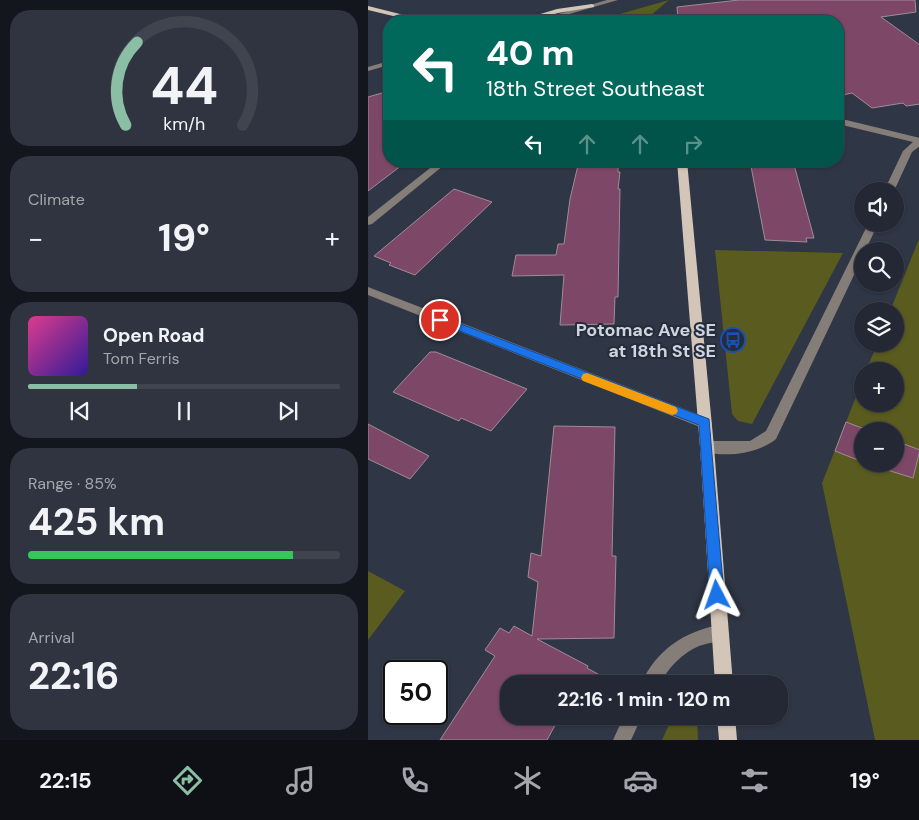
<!DOCTYPE html>
<meta charset="utf-8">
<style>
:root{--surface:#232834;--page:#2f3440;--text:#f1f3f6;--muted:#a3a6ac;--line:#40444f;--accent:#8abfa5}
body{margin:0;font-family:"DM Sans",sans-serif;background:var(--page);color:var(--text);height:100vh;display:flex;flex-direction:column;font-size:19px;white-space:nowrap}
*{box-sizing:border-box;margin:0}
p{font-size:16px;color:var(--muted)}
.icon{flex:none;width:28px;height:28px;fill:none;stroke:currentColor;stroke-width:2;stroke-linecap:round;stroke-linejoin:round}
.map{position:relative;flex:1;overflow:hidden}
.panel{display:flex;flex-direction:column;gap:10px;padding:10px;background:#13161d;width:368px}
.panel>*{flex:none}
.hud{position:absolute;left:15px;top:15px;width:461px;height:152px;border-radius:20px;box-shadow:0 1px 4px #0004,0 0 0 1px var(--line);background:#00695c;color:#fff;overflow:hidden}
.controls{position:absolute;left:486px;top:182px;display:grid;gap:10px}
.controls a{display:grid;place-items:center;width:50px;height:50px;border-radius:50%;background:var(--surface);box-shadow:0 1px 4px #0004,0 0 0 1px var(--line);font-size:25px}
.speed{position:absolute;left:15px;top:660px;display:flex;gap:10px;font-size:25px;font-weight:700;text-align:center}
.speed>*{display:grid;place-content:center;width:65px;height:65px;border-radius:50%;background:var(--surface);box-shadow:0 1px 4px #0004,0 0 0 1px var(--line);line-height:1}
.speed .limit{border:2px solid #111;border-radius:8px;background:#fff;color:#111}
.pin{position:absolute;display:grid;place-items:center;width:42px;height:42px;color:#fff;margin:-21px;border:2px solid #fff;border-radius:50%;box-shadow:0 1px 5px #0007}
.me{position:absolute;width:55px;margin:-28px;rotate:356deg;stroke-linejoin:round;filter:drop-shadow(0 0 4px #0008)}
.turn{display:flex;align-items:center;gap:18px;height:105px;padding:0 20px;font-size:22px}
.turn .icon{width:65px;height:65px;stroke-width:2.5}
.turn b{display:block;font-size:35px;line-height:42px}
.lanes{display:flex;align-items:center;height:48px;padding:0 20px;background:#0003;justify-content:center;gap:25px;direction:ltr}
.lanes .off{opacity:.35}
.big{font-size:38px;font-weight:700;line-height:1.1}
.panel .tile{flex:1;display:flex;flex-direction:column;justify-content:center;gap:8px;min-width:0;padding:0 18px;border-radius:20px;background:var(--page)}
.panel .dial{align-items:center;gap:0}
.dial svg{height:130px;overflow:visible;fill:none;stroke:var(--line);stroke-width:7;stroke-linecap:round;text-anchor:middle}
.dial text{fill:var(--text);stroke:none}
.song{display:flex;align-items:center;gap:15px}
.cover{width:60px;height:60px;border-radius:8px;background:linear-gradient(135deg,hsl(330 70% 55%),hsl(250 70% 35%))}
.played{height:5px;border-radius:2px;background:linear-gradient(90deg,var(--accent) 35%,var(--line) 35%)}
.keys{display:flex;justify-content:space-around;direction:ltr}
.heat{display:flex;justify-content:space-between;align-items:center;font-size:28px;direction:ltr}
.charge{height:8px;border-radius:4px;background:linear-gradient(90deg,#34c759 85%,var(--line) 0)}
.trip{position:absolute;left:132px;top:675px;width:288px;height:50px;border-radius:20px;background:var(--surface);box-shadow:0 1px 4px #0004,0 0 0 1px var(--line);font-weight:700;line-height:50px;text-align:center}
.dock{display:flex;height:80px;justify-content:space-around;align-items:center;background:#0e1015;color:var(--muted)}
.dock .icon{width:35px;height:35px}
.dock .selected{color:var(--accent)}
.dock b{font-size:22px;color:var(--text)}
main{display:flex;flex:1;min-height:0}
.map>svg:first-child{display:block}
.green{fill:#5a5b1e;fill-rule:evenodd}
.building{fill:#7d4767;stroke:#a08c97}
.lines{fill:none;stroke-linecap:round;stroke-linejoin:round}
.minor{fill:#857e78;fill-rule:evenodd}
.major{fill:#d4c5b9;fill-rule:evenodd}
.route{fill:#1a73e8;stroke:#114b97}
.slow{fill:#f59e0b}
.labels{text-anchor:middle;stroke-width:4;stroke-linejoin:round;paint-order:stroke}
.poi-label{font-size:18px;font-weight:bold;fill:#cfd4de;stroke:#252c3a;text-anchor:end}
</style>
<main>
<section class="panel">
<div class="tile dial"><svg viewBox="0 0 100 80">
<path d="M14 69A42 42 0 1 1 86 69"/>
<path d="M14 69A42 42 0 0 1 21 18" stroke="#8abfa5"/>
<text x="50" y="56" font-size="32" font-weight="700">44</text>
<text x="50" y="72" font-size="11">km/h</text>
</svg></div>
<div class="tile"><p>Climate</p>
<div class="heat"><a>−</a><b class="big">19°</b><a>+</a></div>
</div>
<div class="tile">
<div class="song"><i class="cover"></i><div><b>Open Road</b><p>Tom Ferris</p></div></div>
<div class="played"></div>
<div class="keys"><svg class="icon" aria-label="previous" viewBox="0 0 24 24"><path d="M18 5L8 12l10 7zM5 5v14"/></svg><svg class="icon" aria-label="pause" viewBox="0 0 24 24"><path d="M8 5v14M16 5v14"/></svg><svg class="icon" aria-label="next" viewBox="0 0 24 24"><path d="M6 5l10 7-10 7zM19 5v14"/></svg></div>
</div>
<div class="tile"><p>Range · 85%</p><b class="big">425 km</b><div class="charge"></div></div>
<div class="tile"><p>Arrival</p><b class="big">22:16</b></div>
</section>
<div class="map">
<svg width="552" height="740" viewBox="0 0 552 740">
<rect width="100%" height="100%" fill="#2f3645"/>
<g class="green">
<path d="M301 0 276 21H227Z"/>
<path d="M551 239V740H507L454 483 495 379V404H528V371H498L509 344H528V311H522ZM495 431H528V464H495Z"/>
<path d="M347 250 475 253 384 424 370 421 364 414Z"/>
<path d="M0 571 37 591 0 640Z"/>
<path d="M305 716H329L330 740H294Z"/>
</g>
<g class="building">
<path d="M371 0H547L548 12 513 17 552 45V104L538 106 535 103 504 108 484 93 470 96V21H422L421 18 408 21H310L309 7Z"/>
<path d="M21 91V161L38 162 0 191V97Z"/>
<path d="M211 161H250V172H252L250 189H252L250 297H247L246 324 192 325 196 275 144 276 148 255H188L190 244H196L202 199Z"/>
<path d="M382 161H425L446 238H438L439 242 397 240Z"/>
<path d="M86 189 124 202 47 275 21 265 23 263 6 256Z"/>
<path d="M62 352H68L159 389 123 431 93 418 91 421 25 392Z"/>
<path d="M478 422 502 431H495V462L467 451Z"/>
<path d="M0 424 61 456 42 479 0 459Z"/>
<path d="M186 426 247 427 244 556H248L246 638 169 639 220 666 219 668 248 684H141V716H192L179 740H72L127 656 117 650 132 628 141 633 146 626 164 636 170 582 160 577 163 553 173 556Z"/>
<path d="M528 441 552 450 545 478 500 464H528Z"/>
</g>
<g class="lines">
<g class="minor">
<path d="M239 0H250L177 21H166Z"/>
<path d="M21 61V65L0 71V67Z"/>
<path d="M470 118 552 138V146L544 152 526 191H516L535 151 545 142 470 124Z"/>
<path d="M71 161H81L4 224 0 225V217Z"/>
<path d="M500 224H510L497 251H495V256L408 439C390 454 356 458 334 451L332 447 334 443 339 441H382L398 431Z"/>
<path d="M0 287 342 419 344 423 342 427 337 428 332 427 0 295Z"/>
<path d="M352 625 358 627 360 633 358 639C349 642 340 643 331 646 314 653 300 668 292 684H273C288 650 317 631 352 625Z"/>
<path d="M256 716H274L263 740H245Z"/>
</g>
<g class="major">
<path d="M224 4 226 5V7L190 13 160 21H149L189 9Z"/>
<path d="M0 6 56 20 58 21H46L0 10Z"/>
<path d="M309 161H319L346 447 365 684H347L332 447Z"/>
<path d="M349 716H367L369 740H351Z"/>
</g>
</g>
<path class="route" d="M72 316 341 419 356 595 354 600 349 602 344 600 342 595 331 425 69 322 67 320 69 317Z"/>
<path class="slow" d="M219 373 308 407 310 411 308 414 304 415 215 381 213 378 215 374Z"/>
<defs>
<symbol id="bus-ring" viewBox="-11 -11 22 22"><circle r="9.5" fill="#252c3a" stroke="#1a4fb4" stroke-width="1.5"/><path d="M-5-6H5V4H4V6H2V4H-2V6H-4V4H-5ZM-3.5-4V0h7V-4ZM-3.5 1.2v1.5H-2V1.2ZM2 1.2v1.5H3.5V1.2Z" fill="#1a4fb4"/></symbol>
</defs>
<g fill-rule="evenodd">
<use href="#bus-ring" x="351" y="326" width="28" height="28"/>
</g>
<g class="labels">
<g class="poi-label">
<text x="348" y="336">Potomac Ave SE<tspan x="348" dy="21">at 18th St SE</tspan></text>
</g>
</g>
</svg>
<div class="controls">
<a><svg class="icon" aria-label="sound" viewBox="0 0 24 24"><path d="M4 9h4l5-4v14l-5-4H4zM17 9q2 3 0 6"/></svg></a>
<a><svg class="icon" aria-label="search" viewBox="0 0 24 24"><circle cx="10" cy="10" r="6"/><path d="M15 15l6 6"/></svg></a>
<a><svg class="icon" aria-label="layers" viewBox="0 0 24 24"><path d="M12 4l9 5-9 5-9-5zM3 14l9 5 9-5"/></svg></a>
<a>+</a>
<a>−</a>
</div>
<div class="speed"><div class="limit">50</div></div>
<div class="pin" style="left:72px;top:320px;background:#d93025"><svg class="icon" aria-label="arrive" viewBox="0 0 24 24"><path d="M6 21V4h12l-3 4 3 4H6"/></svg></div>
<svg class="me" style="left:349px;top:595px" viewBox="-20 -20 40 40"><path d="M0-17L14 15 0 8-14 15z" fill="#1a73e8" stroke="#fff" stroke-width="4"/></svg>
<div class="trip">22:16 · 1 min · 120 m</div>
<div class="hud">
<div class="turn"><svg class="icon" aria-label="left" viewBox="0 0 24 24"><path d="M17 20v-9H6M10 6l-5 5 5 5"/></svg><div><b>40 m</b>18th Street Southeast</div></div>
<div class="lanes"><svg class="icon" aria-label="left" viewBox="0 0 24 24"><path d="M17 20v-9H6M10 6l-5 5 5 5"/></svg><svg class="icon off" aria-label="ahead" viewBox="0 0 24 24"><path d="M12 20V5M6 11l6-6 6 6"/></svg><svg class="icon off" aria-label="ahead" viewBox="0 0 24 24"><path d="M12 20V5M6 11l6-6 6 6"/></svg><svg class="icon off" aria-label="right" viewBox="0 0 24 24"><path d="M7 20v-9h11M14 6l5 5-5 5"/></svg></div>
</div>
</div>
</main>
<nav class="dock">
<b>22:15</b>
<svg class="icon selected" aria-label="directions" viewBox="0 0 24 24"><path d="M12 3l9 9-9 9-9-9zM9 14v-3h6M13 9l2 2-2 2"/></svg>
<svg class="icon" aria-label="music" viewBox="0 0 24 24"><path d="M9 18V5l10-2v13"/><circle cx="6" cy="18" r="3"/><circle cx="16" cy="16" r="3"/></svg>
<svg class="icon" aria-label="phone" viewBox="0 0 24 24"><path d="M5 4h4l2 5-3 2q2 4 5 5l2-3 5 2v4C11 20 4 13 5 4z"/></svg>
<svg class="icon" aria-label="climate" viewBox="0 0 24 24"><path d="M12 3v18M4 7l16 10M4 17L20 7"/></svg>
<svg class="icon" aria-label="car" viewBox="0 0 24 24"><path d="M5 17H2v-5l4-1 3-4h7l3 4 3 1v5h-3M9 17h6M6 11h13"/><circle cx="7" cy="17" r="2"/><circle cx="17" cy="17" r="2"/></svg>
<svg class="icon" aria-label="filters" viewBox="0 0 24 24"><path d="M4 7h16M4 17h16"/><circle cx="9" cy="7" r="2"/><circle cx="15" cy="17" r="2"/></svg>
<b>19°</b>
</nav>
